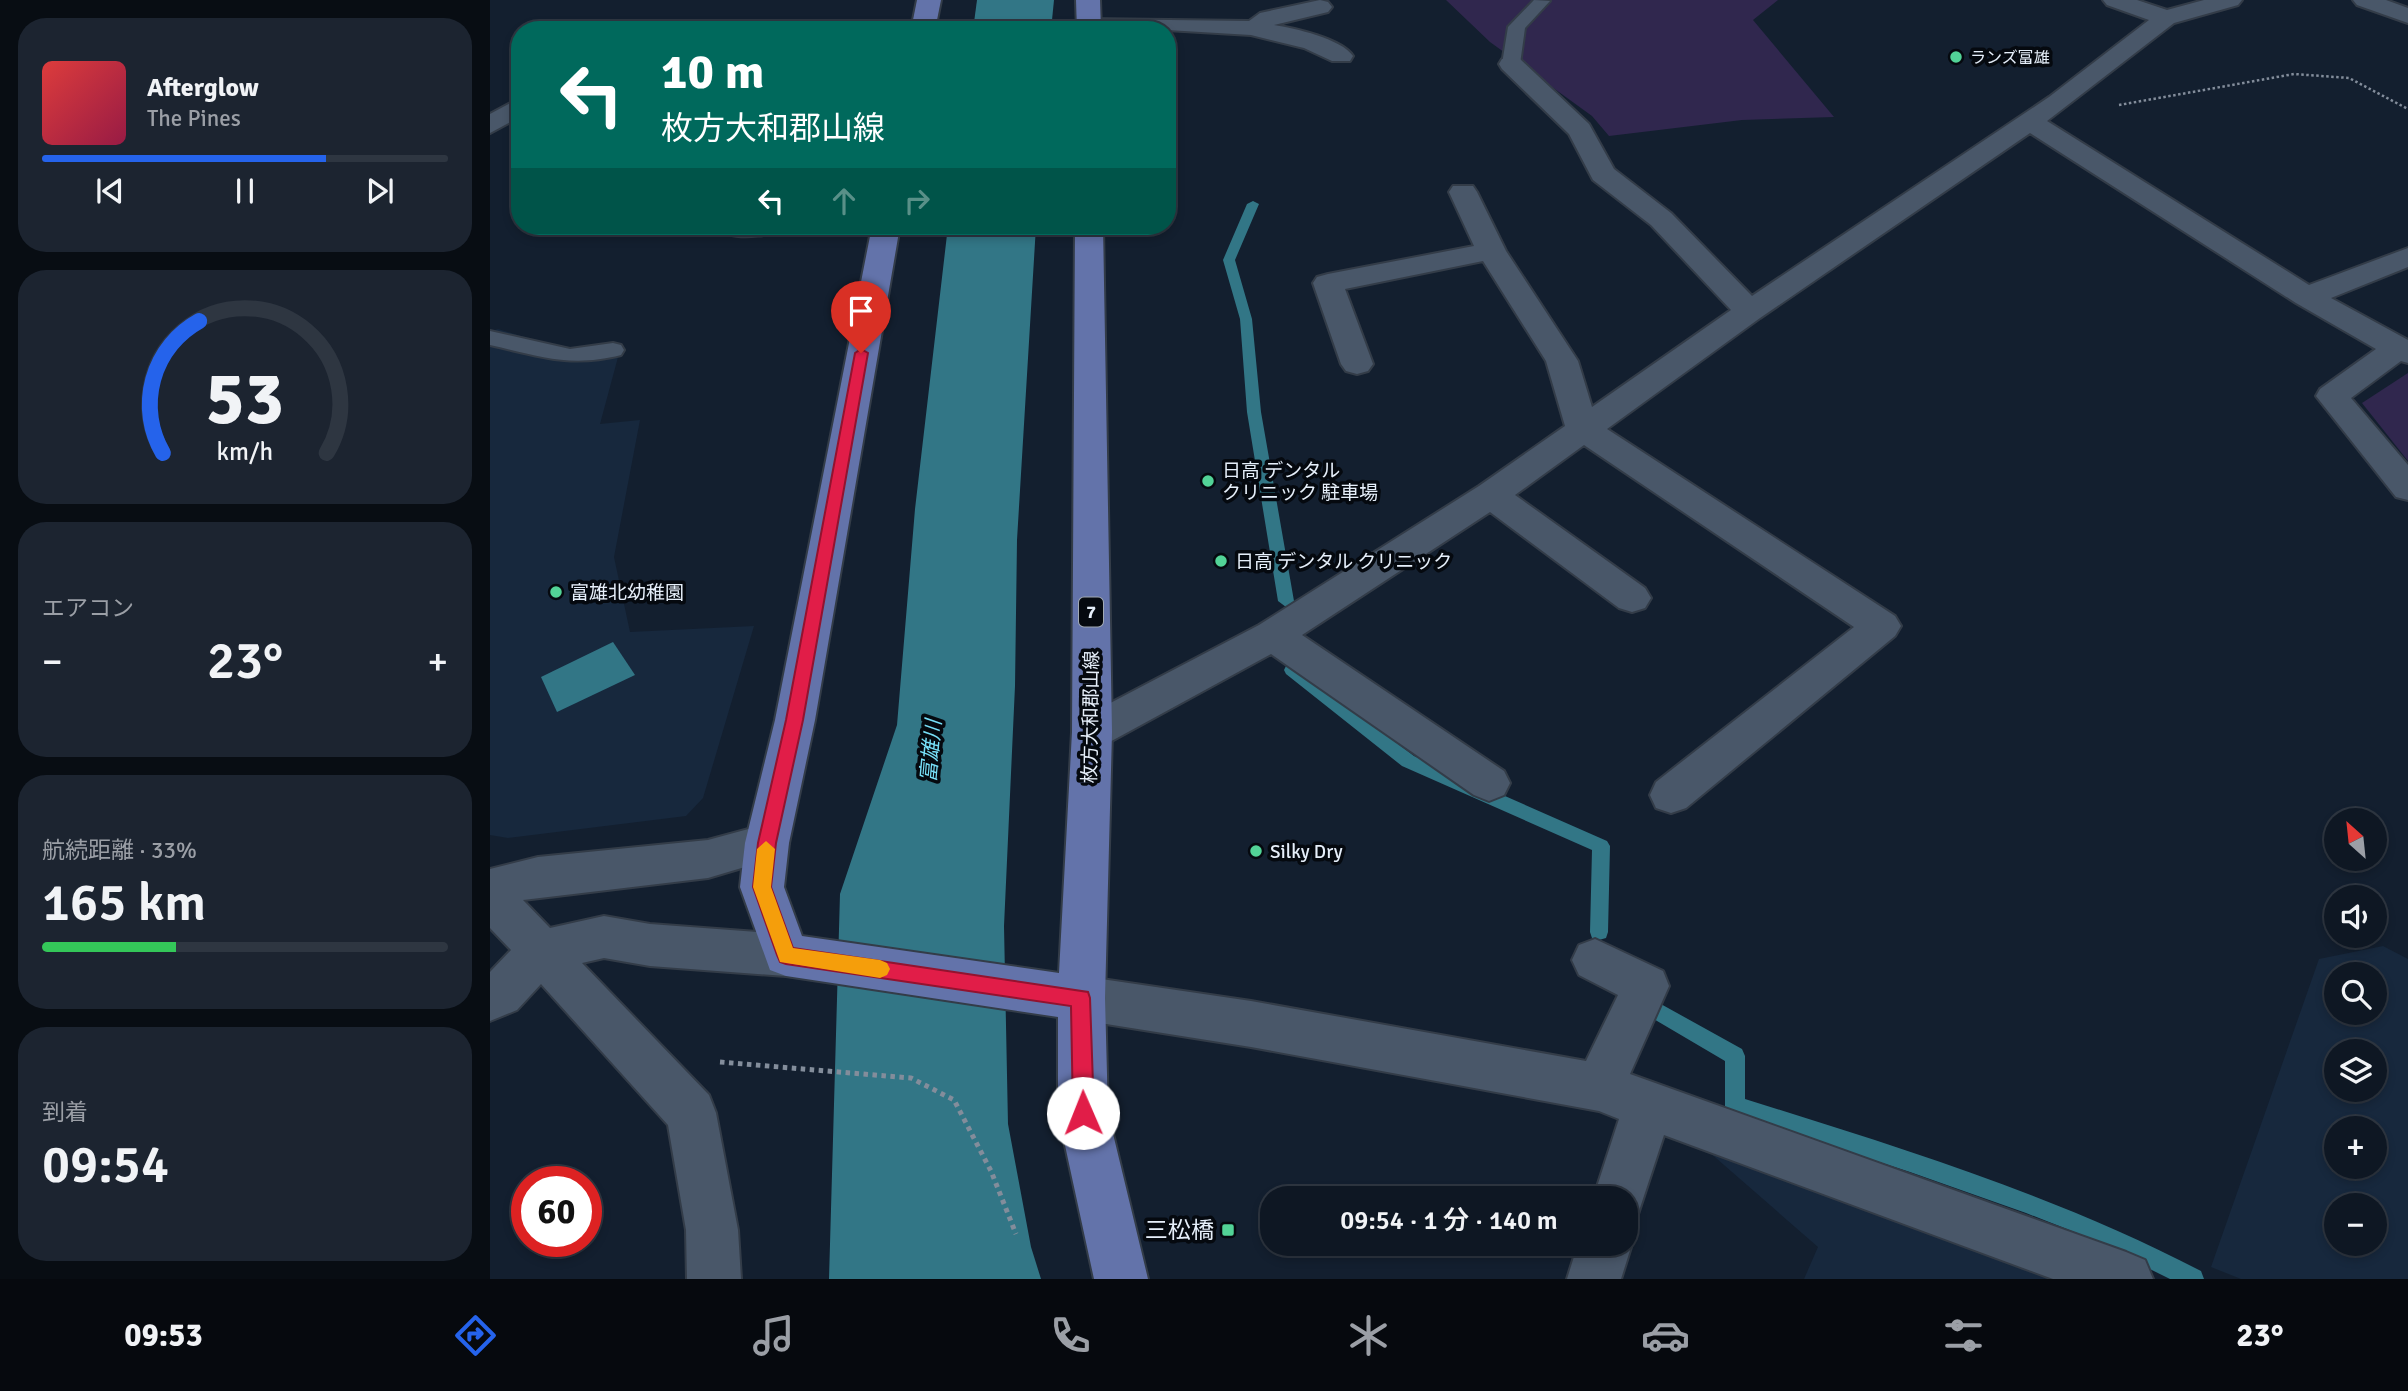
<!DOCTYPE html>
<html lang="ja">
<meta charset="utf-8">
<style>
:root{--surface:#0e1723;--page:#1c2430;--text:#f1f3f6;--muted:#9b9fa6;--line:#2e3641;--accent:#2563eb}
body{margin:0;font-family:Signika,"Noto Sans JP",sans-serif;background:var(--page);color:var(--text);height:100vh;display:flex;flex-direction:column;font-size:26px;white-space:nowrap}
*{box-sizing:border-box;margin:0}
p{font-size:23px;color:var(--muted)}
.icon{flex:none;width:38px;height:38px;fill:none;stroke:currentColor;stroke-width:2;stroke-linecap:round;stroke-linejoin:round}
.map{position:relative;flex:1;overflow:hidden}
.sheet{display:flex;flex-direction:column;gap:18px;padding:18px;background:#080d13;width:490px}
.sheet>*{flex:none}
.banner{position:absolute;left:21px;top:21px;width:665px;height:214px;border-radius:28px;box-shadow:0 4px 10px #0003,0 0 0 2px var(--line);background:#00695c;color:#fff;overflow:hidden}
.needle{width:46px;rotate:333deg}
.controls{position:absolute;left:1834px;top:808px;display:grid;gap:14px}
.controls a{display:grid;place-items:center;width:63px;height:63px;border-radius:50%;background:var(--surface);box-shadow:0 4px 10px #0003,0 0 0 2px var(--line);font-size:35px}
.speed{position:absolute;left:21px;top:1166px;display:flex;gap:14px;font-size:35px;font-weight:700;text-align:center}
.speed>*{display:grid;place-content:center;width:91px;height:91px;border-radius:50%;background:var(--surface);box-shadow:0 4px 10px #0003,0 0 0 2px var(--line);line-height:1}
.speed .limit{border:10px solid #d22;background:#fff;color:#111}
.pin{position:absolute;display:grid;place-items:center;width:60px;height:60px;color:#fff;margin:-72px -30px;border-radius:50% 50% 50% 0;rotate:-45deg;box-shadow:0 0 7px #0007}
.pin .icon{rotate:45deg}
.me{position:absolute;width:77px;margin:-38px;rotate:359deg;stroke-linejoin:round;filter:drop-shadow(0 0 5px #0008)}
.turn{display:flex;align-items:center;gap:24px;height:147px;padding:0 35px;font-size:32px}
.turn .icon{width:91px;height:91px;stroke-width:2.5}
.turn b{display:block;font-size:49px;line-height:60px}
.lanes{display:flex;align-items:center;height:66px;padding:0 35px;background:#0003;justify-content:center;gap:35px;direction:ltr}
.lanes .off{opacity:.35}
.big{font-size:52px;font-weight:600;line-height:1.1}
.sheet .tile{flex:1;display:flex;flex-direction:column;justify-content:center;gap:10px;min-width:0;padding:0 24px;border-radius:28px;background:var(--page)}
.sheet .dial{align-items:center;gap:0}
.dial svg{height:182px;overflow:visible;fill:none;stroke:var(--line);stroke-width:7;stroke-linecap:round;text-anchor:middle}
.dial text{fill:var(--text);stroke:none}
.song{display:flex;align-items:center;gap:21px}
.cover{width:84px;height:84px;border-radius:10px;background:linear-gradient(135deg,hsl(0 70% 55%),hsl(340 70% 35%))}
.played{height:7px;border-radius:4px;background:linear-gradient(90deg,var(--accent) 70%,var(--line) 70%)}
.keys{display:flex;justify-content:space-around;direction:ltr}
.heat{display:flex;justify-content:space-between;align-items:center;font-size:38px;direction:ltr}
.charge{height:10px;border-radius:5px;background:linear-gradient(90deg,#34c759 33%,var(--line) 0)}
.trip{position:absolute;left:770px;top:1186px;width:378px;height:70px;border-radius:28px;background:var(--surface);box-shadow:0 4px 10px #0003,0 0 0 2px var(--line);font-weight:600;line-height:70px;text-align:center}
.menu{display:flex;height:112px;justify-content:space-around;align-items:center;background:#06090e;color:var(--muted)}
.menu .icon{width:49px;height:49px}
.menu .on{color:var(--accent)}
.menu b{font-size:32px;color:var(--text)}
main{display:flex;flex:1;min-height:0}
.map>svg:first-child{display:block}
.built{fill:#17283d;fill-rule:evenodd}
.green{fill:#30274e}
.water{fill:#327686}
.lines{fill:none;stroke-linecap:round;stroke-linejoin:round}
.stream{fill:#327686;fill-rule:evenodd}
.lane-casing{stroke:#333c48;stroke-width:4}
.street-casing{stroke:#333c48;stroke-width:4}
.primary-casing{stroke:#333c48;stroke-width:4}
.path-far1{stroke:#838d9b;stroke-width:2.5;stroke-dasharray:2.5 2.5;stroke-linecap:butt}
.path{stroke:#838d9b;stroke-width:5;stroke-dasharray:4.5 4.5;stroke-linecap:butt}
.lane{fill:#495769;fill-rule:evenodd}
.street{fill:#495769;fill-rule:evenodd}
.primary{fill:#6373aa;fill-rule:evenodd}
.route{fill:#e11d48;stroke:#92132f;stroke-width:2}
.slow{fill:#f59e0b}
.poi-dot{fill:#52d397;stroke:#05090f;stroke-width:2.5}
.labels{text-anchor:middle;stroke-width:7;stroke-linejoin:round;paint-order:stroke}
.far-poi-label{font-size:16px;fill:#e6effa;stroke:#05090f;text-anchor:start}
.shield{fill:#05090f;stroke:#a2aab4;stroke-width:2}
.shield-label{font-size:18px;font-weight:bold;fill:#e6effa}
.poi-label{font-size:19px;fill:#e6effa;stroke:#05090f;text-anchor:start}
.street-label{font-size:19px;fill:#e6effa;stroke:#05090f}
.water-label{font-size:21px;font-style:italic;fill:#77dff8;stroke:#05090f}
.near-poi-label{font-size:23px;fill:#e6effa;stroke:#05090f;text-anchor:end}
</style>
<main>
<section class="sheet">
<div class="tile">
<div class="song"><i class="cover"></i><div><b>Afterglow</b><p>The Pines</p></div></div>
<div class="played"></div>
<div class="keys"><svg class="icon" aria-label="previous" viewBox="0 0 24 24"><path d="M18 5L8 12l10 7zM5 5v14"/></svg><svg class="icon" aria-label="pause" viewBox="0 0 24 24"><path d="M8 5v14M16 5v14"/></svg><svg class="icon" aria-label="next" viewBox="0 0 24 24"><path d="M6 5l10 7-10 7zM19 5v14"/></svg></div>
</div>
<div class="tile dial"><svg viewBox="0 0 100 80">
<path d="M14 69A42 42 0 1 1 86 69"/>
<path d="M14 69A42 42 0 0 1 30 11" stroke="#2563eb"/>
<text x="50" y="56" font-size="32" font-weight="700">53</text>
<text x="50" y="72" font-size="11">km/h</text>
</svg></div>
<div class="tile"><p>エアコン</p>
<div class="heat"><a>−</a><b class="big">23°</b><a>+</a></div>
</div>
<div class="tile"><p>航続距離 · 33%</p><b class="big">165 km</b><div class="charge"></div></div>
<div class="tile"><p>到着</p><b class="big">09:54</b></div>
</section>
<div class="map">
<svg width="1918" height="1279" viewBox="0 0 1918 1279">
<rect width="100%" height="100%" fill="#131f2f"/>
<g class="built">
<path d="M8 329 76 350 131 346 110 424 150 420 124 557 140 632 264 626 213 798 196 816 18 838 0 835V332Z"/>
<path d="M1893 946 1918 959V1279H1751L1721 1267 1829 959ZM1846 975H1885V1013H1846ZM1846 1052H1885V1090H1846ZM1846 1129H1885V1167H1846ZM1846 1206H1885V1244H1846Z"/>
<path d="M1211 1145 1586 1279H1314L1328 1247Z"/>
</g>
<g class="green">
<path d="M956 0H1288L1263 20 1344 117 1252 120 1119 136 1102 116 1000 42Z"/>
<path d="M1918 373V461L1872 403Z"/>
</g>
<g class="water">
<path d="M487 0H564L561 30H483Z"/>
<path d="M458 226H546L527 540 525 686 514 926 518 1124 541 1247 551 1279H339L350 894 407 725 425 509Z"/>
<path d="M123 642 145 675 67 712 51 677Z"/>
</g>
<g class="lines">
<g class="stream">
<path d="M763 201 769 204 745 260 762 319 771 412 804 601 796 607 788 601 757 412 750 319 733 260 757 204Z"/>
<path d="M802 664 924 756 1117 841 1120 846 1118 932 1116 938 1109 940 1102 938 1100 932 1102 850 912 766 796 674 794 670 796 666Z"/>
<path d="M1169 1003 1252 1049 1255 1056V1099C1411 1148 1565 1195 1711 1271L1714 1279H1680L1587 1233 1536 1213 1420 1172 1238 1113 1235 1106V1061L1162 1018 1159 1012 1162 1006Z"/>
</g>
<defs>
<g id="lane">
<path d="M1044 0 1060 1 1035 28 1030 64 1021 69 1015 68 1012 64 1018 27Z"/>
<path d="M238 226H295C286 237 251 238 238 234L235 230Z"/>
<path d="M0 331 80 349 123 343 131 345 134 350 131 355C80 368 49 356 0 345Z"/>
</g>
<g id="street">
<path d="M830 0 838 2 842 7 838 12 784 25C804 28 852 39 863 56L860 61H842L814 48 761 35 677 30H590L587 26 591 21 599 19 759 21 770 13Z"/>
<path d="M1613 0H1647L1677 10 1714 0H1752L1748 5 1684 23 1557 121 1819 285 1918 248V267L1841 298 1918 340V363L1911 361 1861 398 1918 465V500L1906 497 1826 396 1830 389 1886 349 1806 303 1540 133 1270 318 1117 429 1405 616 1411 626 1405 636 1196 808 1181 813 1166 808 1160 795 1166 782 1364 627 1094 445 1025 495 1155 588 1161 598 1155 608 1142 612 1129 608 1000 512 812 635 1014 771 1020 783 1014 795 999 801 984 795 781 654 616 744 602 749 588 744 582 732 588 720 769 625 989 486 1075 426 1056 361 993 261 855 289 883 364 878 371 867 374 856 371 851 364 823 283 827 277 838 274 984 246 959 192 963 186H983L987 192 1016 251 1088 361 1102 407 1241 310 1161 225 1103 180 1079 134 1012 69 1009 64 1012 59H1030L1099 124 1124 169 1181 213 1262 296 1559 97 1659 20 1617 5Z"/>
<path d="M1863 0H1896L1918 8V23L1867 5Z"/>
<path d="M30 98V117L0 133V114Z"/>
<path d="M277 824 292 830 299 843 292 856 218 878 33 900 60 928 114 916 160 924 296 934 312 940 319 955 312 970 296 976 160 966 114 958 92 963 219 1095 226 1113 248 1230 251 1279H197L196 1230 178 1125 51 984 27 1010 0 1021V972L21 950 0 928V869L48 857 218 840Z"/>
<path d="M1105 939 1173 971 1179 986 1140 1074 1636 1252 1655 1260 1663 1279H1563L1174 1135 1147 1217 1136 1222V1199H1103L1129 1119 1109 1111 761 1047 591 1020 574 1014 567 998 574 982 591 976 761 1001 1096 1061 1128 995 1089 975 1082 960 1089 945Z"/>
<path d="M1136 1230 1142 1244 1131 1279H1077L1088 1244H1136Z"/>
</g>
<g id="primary">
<path d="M427 0H451L445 30H421Z"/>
<path d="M586 0H610L611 30H587Z"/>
<path d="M382 226H410L325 720 299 843 294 887 312 936 569 973 582 732 585 226H613L622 732 615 998 618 1113 658 1279H604L568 1113V1017L296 976 280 970 250 887 255 843 285 720Z"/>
</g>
</defs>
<use href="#lane" class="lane-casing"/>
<use href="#street" class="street-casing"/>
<use href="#primary" class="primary-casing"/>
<path class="path-far1" d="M1629 105 1804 74 1859 78 1918 109"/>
<path class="path" d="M230 1062 421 1078 464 1100 501 1171 526 1234"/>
<use href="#lane" class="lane"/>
<use href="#street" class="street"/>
<use href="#primary" class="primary"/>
</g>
<path class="route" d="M371 349 378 353 313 720 286 843 281 887 303 948 598 992 600 998 604 1113 601 1121 593 1124 586 1121 583 1113 581 1006 296 964 290 962 287 955 263 887 268 843 296 720 365 353Z"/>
<path class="slow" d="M276 841 285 849 281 887 303 948 390 960 397 963 400 969 397 975 390 978 290 962 263 887 267 849Z"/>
<g class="poi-dot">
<circle cx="1466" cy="57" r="7"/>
<circle cx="718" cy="481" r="7"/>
<circle cx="731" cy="561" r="7"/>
<circle cx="66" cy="592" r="7"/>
<circle cx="766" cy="851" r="7"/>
<rect x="731" y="1223" width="14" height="14" rx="3.5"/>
</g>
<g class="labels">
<g class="far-poi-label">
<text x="1480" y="63">ランズ富雄</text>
</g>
<rect class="shield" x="589" y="597.5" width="24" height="29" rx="5"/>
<g class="shield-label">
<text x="601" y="618">7</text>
</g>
<g class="poi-label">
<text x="732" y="477">日高 デンタル<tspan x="732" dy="22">クリニック 駐車場</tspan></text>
<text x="745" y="568">日高 デンタル クリニック</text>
<text x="80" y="599">富雄北幼稚園</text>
<text x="780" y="858">Silky Dry</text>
</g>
<g class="street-label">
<text transform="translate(600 717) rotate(-89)" y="7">枚方大和郡山線</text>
</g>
<g class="water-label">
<text transform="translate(441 751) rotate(-85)" y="7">富雄川</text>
</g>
<g class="near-poi-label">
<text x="724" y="1238">三松橋</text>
</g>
</g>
</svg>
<div class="controls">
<a><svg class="needle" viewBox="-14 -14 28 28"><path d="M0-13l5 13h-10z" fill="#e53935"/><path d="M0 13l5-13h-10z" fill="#9b9fa6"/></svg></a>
<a><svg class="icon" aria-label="sound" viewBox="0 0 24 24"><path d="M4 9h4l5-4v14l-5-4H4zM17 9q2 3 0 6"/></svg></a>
<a><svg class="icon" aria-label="search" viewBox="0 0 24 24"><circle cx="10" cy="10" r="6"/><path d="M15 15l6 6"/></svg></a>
<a><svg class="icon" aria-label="layers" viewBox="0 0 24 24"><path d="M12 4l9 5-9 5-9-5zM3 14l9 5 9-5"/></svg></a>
<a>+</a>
<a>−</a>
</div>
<div class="speed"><div class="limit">60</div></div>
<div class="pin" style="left:371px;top:353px;background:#d93025"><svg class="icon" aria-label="arrive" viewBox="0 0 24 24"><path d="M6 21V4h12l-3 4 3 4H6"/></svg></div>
<svg class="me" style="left:593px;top:1113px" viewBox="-20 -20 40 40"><circle r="19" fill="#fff"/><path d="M0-13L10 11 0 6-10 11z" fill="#e11d48"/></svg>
<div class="trip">09:54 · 1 分 · 140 m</div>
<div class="banner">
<div class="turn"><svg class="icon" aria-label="left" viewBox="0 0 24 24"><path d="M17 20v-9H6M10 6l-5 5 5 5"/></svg><div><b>10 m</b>枚方大和郡山線</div></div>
<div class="lanes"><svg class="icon" aria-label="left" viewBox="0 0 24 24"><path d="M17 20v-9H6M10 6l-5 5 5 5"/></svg><svg class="icon off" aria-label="ahead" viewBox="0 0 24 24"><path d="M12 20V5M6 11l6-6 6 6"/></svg><svg class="icon off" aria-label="right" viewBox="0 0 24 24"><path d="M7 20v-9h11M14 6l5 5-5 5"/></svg></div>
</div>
</div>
</main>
<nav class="menu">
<b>09:53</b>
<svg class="icon on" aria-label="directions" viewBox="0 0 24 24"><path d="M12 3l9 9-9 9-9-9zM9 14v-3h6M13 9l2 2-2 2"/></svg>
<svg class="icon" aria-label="music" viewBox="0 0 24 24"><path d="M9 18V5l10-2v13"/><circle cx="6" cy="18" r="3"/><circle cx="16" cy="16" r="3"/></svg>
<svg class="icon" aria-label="phone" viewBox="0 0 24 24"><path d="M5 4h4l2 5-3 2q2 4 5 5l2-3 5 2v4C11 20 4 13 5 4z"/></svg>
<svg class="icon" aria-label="climate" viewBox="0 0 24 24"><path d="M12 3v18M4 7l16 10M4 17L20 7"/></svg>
<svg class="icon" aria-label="car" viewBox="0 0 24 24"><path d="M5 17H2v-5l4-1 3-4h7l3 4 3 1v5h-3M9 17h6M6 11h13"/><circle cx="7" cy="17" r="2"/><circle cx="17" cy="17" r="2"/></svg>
<svg class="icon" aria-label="filters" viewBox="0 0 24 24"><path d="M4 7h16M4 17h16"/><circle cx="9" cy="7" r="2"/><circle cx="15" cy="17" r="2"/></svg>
<b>23°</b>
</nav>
